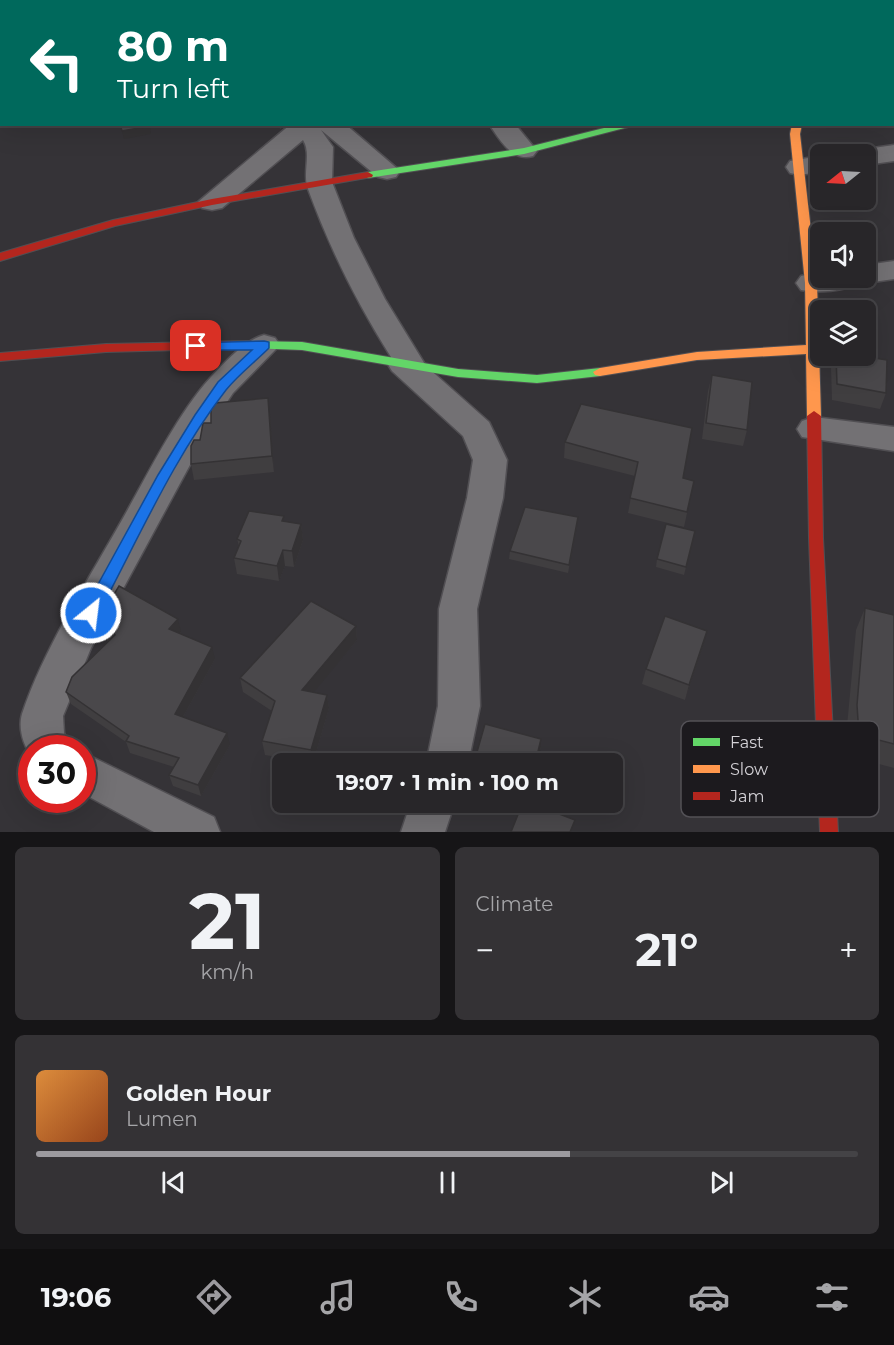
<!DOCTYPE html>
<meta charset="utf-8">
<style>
:root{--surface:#282629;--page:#343235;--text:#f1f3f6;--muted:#a5a5a8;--line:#444346;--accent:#9c9a9f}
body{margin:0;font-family:Montserrat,sans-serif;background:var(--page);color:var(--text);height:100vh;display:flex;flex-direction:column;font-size:22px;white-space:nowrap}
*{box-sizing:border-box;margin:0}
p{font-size:20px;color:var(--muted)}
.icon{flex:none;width:33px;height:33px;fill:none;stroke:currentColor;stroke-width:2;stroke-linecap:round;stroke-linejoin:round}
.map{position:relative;height:832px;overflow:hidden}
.sheet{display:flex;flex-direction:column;gap:15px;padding:15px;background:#161517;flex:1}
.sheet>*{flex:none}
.top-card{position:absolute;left:0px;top:0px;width:894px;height:126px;box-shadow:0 6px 24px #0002,0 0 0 2px var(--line);background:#00695c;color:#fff;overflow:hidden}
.needle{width:39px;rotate:252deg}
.buttons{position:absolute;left:810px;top:144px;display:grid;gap:12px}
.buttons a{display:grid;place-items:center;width:66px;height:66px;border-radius:9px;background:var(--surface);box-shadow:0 6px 24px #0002,0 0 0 2px var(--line);font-size:30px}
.speed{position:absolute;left:18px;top:735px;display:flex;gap:12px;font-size:30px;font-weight:700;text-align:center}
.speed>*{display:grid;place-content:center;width:78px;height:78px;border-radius:50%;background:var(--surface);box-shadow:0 6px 24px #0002,0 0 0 2px var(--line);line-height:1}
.speed .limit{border:9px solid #d22;background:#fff;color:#111}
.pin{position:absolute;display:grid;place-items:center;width:51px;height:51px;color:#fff;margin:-26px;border-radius:12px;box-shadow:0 3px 9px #0006}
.me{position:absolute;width:66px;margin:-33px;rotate:29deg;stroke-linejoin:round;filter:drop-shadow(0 0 4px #0008)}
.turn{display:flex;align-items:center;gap:21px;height:126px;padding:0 18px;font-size:27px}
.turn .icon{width:78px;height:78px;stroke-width:2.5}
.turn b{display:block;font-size:42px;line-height:51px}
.big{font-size:45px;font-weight:700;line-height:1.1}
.sheet .tile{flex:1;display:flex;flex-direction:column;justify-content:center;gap:9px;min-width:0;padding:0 21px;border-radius:9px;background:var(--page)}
.sheet .dial{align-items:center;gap:0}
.dial b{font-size:78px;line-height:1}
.song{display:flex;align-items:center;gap:18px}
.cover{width:72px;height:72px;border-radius:9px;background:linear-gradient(135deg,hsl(30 70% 55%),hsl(20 70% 35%))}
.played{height:6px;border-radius:3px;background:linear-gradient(90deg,var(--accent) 65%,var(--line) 65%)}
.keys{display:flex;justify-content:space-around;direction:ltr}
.heat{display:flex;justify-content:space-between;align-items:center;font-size:33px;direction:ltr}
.sheet .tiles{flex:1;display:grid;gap:15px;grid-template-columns:1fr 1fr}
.tile:last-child{grid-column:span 2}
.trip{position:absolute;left:272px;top:753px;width:351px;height:60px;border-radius:9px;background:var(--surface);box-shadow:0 6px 24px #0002,0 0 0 2px var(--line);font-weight:700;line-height:60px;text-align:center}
.tabs{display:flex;height:96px;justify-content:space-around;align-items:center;background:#100f10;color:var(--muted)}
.tabs .icon{width:42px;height:42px}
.tabs .current{color:var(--accent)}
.tabs b{font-size:27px;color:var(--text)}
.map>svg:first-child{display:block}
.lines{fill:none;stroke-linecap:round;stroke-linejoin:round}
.street-casing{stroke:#514f53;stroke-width:3}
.fast-casing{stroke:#514f53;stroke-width:2}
.slow-casing{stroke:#514f53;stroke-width:2}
.jam-casing{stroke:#514f53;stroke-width:2}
.street{fill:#737174;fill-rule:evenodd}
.fast{fill:#63d668;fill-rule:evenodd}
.slow{fill:#ff974d;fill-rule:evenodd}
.jam{fill:#b3261e;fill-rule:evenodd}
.wall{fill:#403e40}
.shaded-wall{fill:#343234}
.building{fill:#4a484b;stroke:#343234;stroke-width:1.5}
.route{fill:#1a73e8;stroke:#114b97;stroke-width:1.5}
.key{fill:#1c1a1e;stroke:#535156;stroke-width:1.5}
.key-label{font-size:16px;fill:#d4d2d7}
</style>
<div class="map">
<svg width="894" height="832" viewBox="0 0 894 832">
<rect width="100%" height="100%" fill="#353337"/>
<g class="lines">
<defs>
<g id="street">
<path d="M210 0H232L233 2H211Z"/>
<path d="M538 0H560L537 2Z"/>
<path d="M615 0H638L614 2Z"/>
<rect x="859" y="0" width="22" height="2"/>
<path d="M892 58H894L892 73Z"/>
<path d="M291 124H345L400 171 396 177 387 179 378 177 321 130 333 147 332 182 354 238 385 299 426 366 489 422 507 460 503 498 477 609 480 706 468 764H426L438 706 439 609 467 498 473 460 463 436 392 371 387 363 391 357C357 303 330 249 308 189 302 173 312 154 303 140L222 208 212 210 202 208 198 202Z"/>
<path d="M489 124H515L537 151 533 156C512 162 500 140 489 124Z"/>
<path d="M894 145V161L866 165V154H855L866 149Z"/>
<path d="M820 156V172L799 175 790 173 786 167 790 161Z"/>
<path d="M894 261V279L866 283 859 281C848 292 815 293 801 290L796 283 801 276 820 272V278H866V265Z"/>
<path d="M264 335 275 338 280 345 233 393 211 426 91 648 63 716 64 733 71 748H32V757C23 745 18 728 22 714 43 651 85 585 118 527 144 482 176 415 211 377 225 362 245 340 264 335Z"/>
<path d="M814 417 894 427V451L802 437 797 429 802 421Z"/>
<path d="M82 752 214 817 220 832H154L82 793Z"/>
<path d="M411 802H455L445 832H401Z"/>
</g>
<g id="fast">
<path d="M620 124H640L524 154 368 178 363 175 368 172 524 148Z"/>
<path d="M249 341 302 342 458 369 537 375 600 368 607 372 600 376 537 383 458 377 302 350 245 348 243 345 245 342Z"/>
</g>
<path id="slow" d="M792 124H802L800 134 817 283 821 416 819 419 814 421 807 416 806 354 697 360 600 376 595 375 593 372 600 368 697 352 806 345 805 283 790 134Z"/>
<g id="jam">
<path d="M368 172 373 175 372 177 212 205 115 226 0 261V253L113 220 212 199Z"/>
<path d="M249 341 253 342 255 345 253 348 106 352 0 361V353L106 344Z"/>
<path d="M814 411 821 416 823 538 838 832H820L809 538 807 416Z"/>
</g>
</defs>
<use href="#street" class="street-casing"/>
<use href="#fast" class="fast-casing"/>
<use href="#slow" class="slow-casing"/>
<use href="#jam" class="jam-casing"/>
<use href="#street" class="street"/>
<use href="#fast" class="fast"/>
<use href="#slow" class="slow"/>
<use href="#jam" class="jam"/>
</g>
<g class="wall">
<path d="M272 124H285V126L281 129Z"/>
<path d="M834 356H862L886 393 880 409 832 400 831 367Z"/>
<path d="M712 375 747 430 743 446 702 439 708 391Z"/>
<path d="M581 404 683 478 694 481 684 527 628 513 635 476 564 458 565 442Z"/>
<path d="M270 414 274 472 194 480 191 464 200 440Z"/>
<path d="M285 522 301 524 303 540 294 567 285 566 279 581 237 574 234 558 239 546 237 539Z"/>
<path d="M577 525 568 573 509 559 510 551Z"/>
<path d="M695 531 684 575 656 567 657 559Z"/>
<path d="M865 608 894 615V768L849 756 847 726 856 630Z"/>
<path d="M96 624 181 632 180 633 215 659 183 717 230 745 201 796 173 786 169 775 174 767 130 753 126 742 71 704 66 692 108 641 100 636Z"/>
<path d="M356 626 357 640 313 692 327 695 329 708 313 763 265 755 262 741 272 711 243 692 240 678Z"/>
<path d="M707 631 703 646 685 700 642 684 646 669Z"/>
<path d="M541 747 536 764H493L476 759 477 752Z"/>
</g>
<g class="shaded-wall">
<path d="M281 124H285V126L281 129Z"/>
<path d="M150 126 151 134 124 139 122 131Z"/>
<path d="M268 398 270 414 274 472 272 456Z"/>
<path d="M301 524 303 540 294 567 292 551Z"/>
<path d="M283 550 285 566 279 581 277 566Z"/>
<path d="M178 619 181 632 172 641 169 629Z"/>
<path d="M356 626 357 640 304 704 302 690Z"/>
<path d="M707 631 703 646 685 700 689 685Z"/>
<path d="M212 647 215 659 178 726 175 714Z"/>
<path d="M327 695 329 708 313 763 311 750Z"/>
<path d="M227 733 230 745 201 796 198 785Z"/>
<path d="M541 739V747L536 764H535Z"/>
</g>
<g class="building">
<path d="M120 124H149L150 126 122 131Z"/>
<path d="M836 356H862L887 360 886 393 837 384Z"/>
<path d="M712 375 752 382 747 430 706 423Z"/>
<path d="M268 398 272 456 191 464V446L194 440H200L203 423H211V409L215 403Z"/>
<path d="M581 404 692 428 683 478 694 481 687 512 630 498 638 462 565 442Z"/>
<path d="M525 507 578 517 569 565 510 551Z"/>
<path d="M249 511 284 516 282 521 301 524 292 551 283 550 277 566 234 558 241 541 237 539Z"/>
<path d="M666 524 695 531 686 567 657 559Z"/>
<path d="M119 586 178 619 169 629 212 647 175 714 227 733 198 785 169 775 179 758 126 741 129 736 66 692 72 677 115 635 96 624Z"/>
<path d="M311 601 356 626 302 690 327 695 311 750 262 741 275 701 240 678Z"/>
<path d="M865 608 894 615V744L859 735 857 705Z"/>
<path d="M665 616 707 631 689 685 646 669Z"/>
<path d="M485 724 541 739 535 764H522L477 752Z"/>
<path d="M523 802H528L575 820 570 832H511Z"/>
</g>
<path class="route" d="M264 341 269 342V348C255 362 238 375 226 390 173 458 137 542 96 618H85L83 613 85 608 158 475 195 415 218 382 252 350H196L190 346 192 343Z"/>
<rect x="681" y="721" width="198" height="96" rx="9" class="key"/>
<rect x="693" y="738" width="27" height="8" fill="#63d668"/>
<rect x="693" y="765" width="27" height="8" fill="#ff974d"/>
<rect x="693" y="792" width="27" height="8" fill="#b3261e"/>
<g class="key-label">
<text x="730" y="748">Fast</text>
<text x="730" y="775">Slow</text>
<text x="730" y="802">Jam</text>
</g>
</svg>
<div class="buttons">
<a><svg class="needle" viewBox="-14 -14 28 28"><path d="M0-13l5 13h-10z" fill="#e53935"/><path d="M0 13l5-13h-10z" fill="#a5a5a8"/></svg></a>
<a><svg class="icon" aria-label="sound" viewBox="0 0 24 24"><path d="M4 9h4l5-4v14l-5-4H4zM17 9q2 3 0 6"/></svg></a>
<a><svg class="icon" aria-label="layers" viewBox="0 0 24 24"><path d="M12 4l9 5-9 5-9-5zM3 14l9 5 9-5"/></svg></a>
</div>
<div class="speed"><div class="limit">30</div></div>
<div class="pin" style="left:196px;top:346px;background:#d93025"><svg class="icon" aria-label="arrive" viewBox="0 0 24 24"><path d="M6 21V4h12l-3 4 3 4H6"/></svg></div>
<svg class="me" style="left:91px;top:613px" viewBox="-20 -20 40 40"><circle r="17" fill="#1a73e8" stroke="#fff" stroke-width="3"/><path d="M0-11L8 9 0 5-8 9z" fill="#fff"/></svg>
<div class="trip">19:07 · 1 min · 100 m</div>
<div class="top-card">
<div class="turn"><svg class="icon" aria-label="left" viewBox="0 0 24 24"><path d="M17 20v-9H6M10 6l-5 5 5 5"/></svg><div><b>80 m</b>Turn left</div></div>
</div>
</div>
<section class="sheet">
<div class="tiles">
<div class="tile dial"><b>21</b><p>km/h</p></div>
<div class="tile"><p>Climate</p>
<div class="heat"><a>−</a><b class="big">21°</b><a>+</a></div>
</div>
<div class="tile">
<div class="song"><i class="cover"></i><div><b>Golden Hour</b><p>Lumen</p></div></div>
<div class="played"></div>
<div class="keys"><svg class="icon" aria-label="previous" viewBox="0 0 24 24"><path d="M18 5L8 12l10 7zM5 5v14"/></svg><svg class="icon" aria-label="pause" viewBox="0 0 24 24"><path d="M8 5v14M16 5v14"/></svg><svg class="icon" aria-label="next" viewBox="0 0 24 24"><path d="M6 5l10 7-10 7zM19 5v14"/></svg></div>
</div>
</div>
</section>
<nav class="tabs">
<b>19:06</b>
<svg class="icon current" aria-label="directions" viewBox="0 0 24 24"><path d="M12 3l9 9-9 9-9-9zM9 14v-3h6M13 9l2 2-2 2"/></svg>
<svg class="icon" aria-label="music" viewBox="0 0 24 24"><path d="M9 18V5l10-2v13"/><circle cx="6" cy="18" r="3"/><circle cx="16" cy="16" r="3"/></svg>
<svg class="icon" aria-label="phone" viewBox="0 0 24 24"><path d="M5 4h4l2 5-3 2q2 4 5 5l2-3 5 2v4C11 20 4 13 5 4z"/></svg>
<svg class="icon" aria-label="climate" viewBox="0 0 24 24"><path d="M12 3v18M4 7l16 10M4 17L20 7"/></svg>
<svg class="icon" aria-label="car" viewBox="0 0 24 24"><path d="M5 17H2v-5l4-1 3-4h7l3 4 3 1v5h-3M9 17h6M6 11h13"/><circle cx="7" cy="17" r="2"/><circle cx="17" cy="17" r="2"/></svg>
<svg class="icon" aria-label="filters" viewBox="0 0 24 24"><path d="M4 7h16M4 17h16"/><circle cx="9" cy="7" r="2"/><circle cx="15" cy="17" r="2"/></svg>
</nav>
